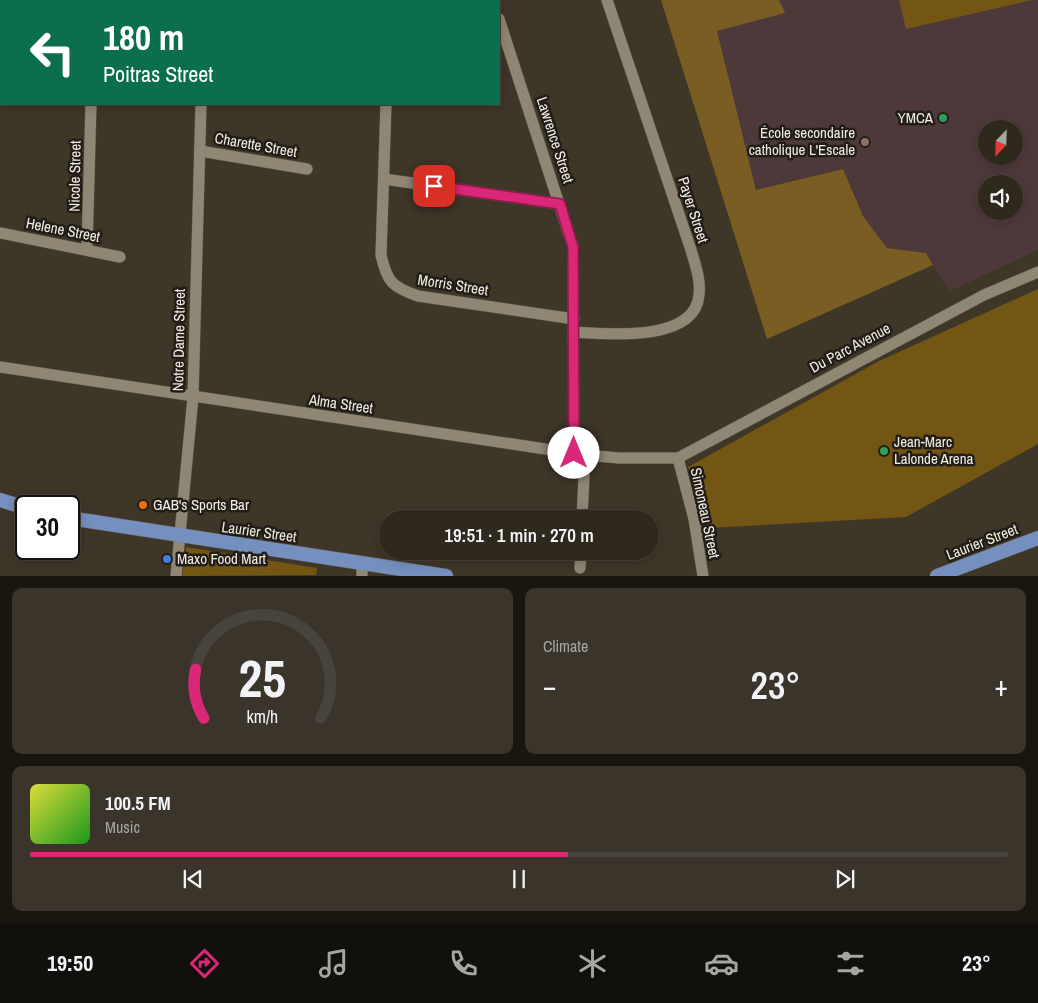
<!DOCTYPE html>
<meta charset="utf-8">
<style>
:root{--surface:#2e281d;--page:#3a342a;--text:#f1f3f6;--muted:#a7a6a4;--line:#49443b;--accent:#db2777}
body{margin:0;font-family:"Archivo Narrow",sans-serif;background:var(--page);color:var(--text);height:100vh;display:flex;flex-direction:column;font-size:19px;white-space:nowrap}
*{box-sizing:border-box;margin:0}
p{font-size:16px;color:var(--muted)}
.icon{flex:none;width:28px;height:28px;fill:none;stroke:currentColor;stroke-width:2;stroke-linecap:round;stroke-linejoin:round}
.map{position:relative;height:576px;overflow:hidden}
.panel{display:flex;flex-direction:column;gap:12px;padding:12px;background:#191610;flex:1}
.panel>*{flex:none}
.hud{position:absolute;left:0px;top:0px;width:500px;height:105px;box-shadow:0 2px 12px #0003,0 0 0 1px var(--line);background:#0b6e4f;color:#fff;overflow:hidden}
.needle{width:32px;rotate:203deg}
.fabs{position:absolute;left:978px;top:120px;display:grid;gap:10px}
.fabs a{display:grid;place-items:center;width:45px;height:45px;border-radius:50%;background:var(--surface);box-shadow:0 2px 12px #0003,0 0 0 1px var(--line);font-size:25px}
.speed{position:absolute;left:15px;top:495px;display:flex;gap:10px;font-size:25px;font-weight:700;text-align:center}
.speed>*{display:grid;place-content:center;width:65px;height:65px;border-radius:50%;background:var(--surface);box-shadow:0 2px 12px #0003,0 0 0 1px var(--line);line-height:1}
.speed .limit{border:2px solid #111;border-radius:8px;background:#fff;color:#111}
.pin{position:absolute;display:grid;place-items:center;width:42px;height:42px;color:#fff;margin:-21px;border-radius:10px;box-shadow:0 2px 8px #0006}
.me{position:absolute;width:55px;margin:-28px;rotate:0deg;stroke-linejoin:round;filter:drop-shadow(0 0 4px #0008)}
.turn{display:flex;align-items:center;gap:18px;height:105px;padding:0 20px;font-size:22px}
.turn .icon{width:65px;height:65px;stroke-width:2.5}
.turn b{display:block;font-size:35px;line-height:42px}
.big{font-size:38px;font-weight:600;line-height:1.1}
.panel .widget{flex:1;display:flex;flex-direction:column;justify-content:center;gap:8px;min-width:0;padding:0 18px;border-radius:10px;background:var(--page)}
.panel .dial{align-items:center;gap:0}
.dial svg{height:130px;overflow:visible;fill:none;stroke:var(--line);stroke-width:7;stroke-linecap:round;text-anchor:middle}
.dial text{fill:var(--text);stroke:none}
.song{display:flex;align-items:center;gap:15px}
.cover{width:60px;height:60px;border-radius:8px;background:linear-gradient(135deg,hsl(60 70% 55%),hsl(120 70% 35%))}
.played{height:5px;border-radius:2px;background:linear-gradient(90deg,var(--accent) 55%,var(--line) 55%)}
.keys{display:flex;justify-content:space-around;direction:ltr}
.heat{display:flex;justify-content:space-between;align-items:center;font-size:28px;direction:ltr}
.panel .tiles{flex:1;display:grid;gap:12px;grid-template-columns:1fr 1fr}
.widget:last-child{grid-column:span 2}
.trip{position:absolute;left:379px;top:510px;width:280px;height:50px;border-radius:25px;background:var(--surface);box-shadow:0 2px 12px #0003,0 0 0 1px var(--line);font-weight:600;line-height:50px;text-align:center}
.tab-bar{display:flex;height:80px;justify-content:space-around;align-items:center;background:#12100c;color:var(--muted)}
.tab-bar .icon{width:35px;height:35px}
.tab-bar .on{color:var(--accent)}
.tab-bar b{font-size:22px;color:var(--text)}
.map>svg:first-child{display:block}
.education{fill:#4e393a;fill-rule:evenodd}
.green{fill:#735614}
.forest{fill:#795d22}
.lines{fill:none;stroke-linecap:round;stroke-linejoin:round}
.minor-casing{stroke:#5a5446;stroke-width:12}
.major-casing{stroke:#5a5446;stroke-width:15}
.minor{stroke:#8f8674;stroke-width:11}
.major{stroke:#758fbe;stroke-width:14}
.route-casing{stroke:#8e194d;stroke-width:12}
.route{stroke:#db2777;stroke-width:9}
.leisure-dot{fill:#2e9e5b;stroke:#221e17;stroke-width:2}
.education-dot{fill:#8d6e63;stroke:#221e17;stroke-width:2}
.food-dot{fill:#e8710a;stroke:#221e17;stroke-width:2}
.shop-dot{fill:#3f7fe0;stroke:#221e17;stroke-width:2}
.labels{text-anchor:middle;stroke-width:5;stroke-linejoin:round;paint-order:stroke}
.poi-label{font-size:15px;fill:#f1ece3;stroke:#221e17;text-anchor:start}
.street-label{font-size:15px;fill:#f1ece3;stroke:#221e17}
</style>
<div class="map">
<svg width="1038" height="576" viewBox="0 0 1038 576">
<rect width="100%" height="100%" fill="#3e3627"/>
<path class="education" d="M737 0H1038V250L950 291 926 253 887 248 863 216 843 169 756 190 710 14ZM986 129H1014V156H986ZM986 184H1014V211H986Z"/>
<g class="green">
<path d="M899 0H1032L906 29Z"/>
<path d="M1038 289V444L906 517 709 528 688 467 879 361Z"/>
<path d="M186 547 317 568 316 575 182 576Z"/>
</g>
<path class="forest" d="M661 0H779L785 13 717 31 756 190 843 169 863 216 887 248 926 253 933 265 767 339Z"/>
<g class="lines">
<defs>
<g id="minor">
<path d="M493 0V1"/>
<path d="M93 1V0"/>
<path d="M216 1 217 0"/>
<path d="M389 1V0"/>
<path d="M499 19 573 247 574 453"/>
<path d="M386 104 381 255C387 282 392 287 418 296L574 319"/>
<path d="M200 151 307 169"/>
<path d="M384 179 560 204"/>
<path d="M0 233 120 257"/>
<path d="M87 249 91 104"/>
<path d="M574 332C606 334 695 343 699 295 701 280 695 264 691 250L607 0"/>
<path d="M0 367 585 455 619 458H678L984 295 1038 272"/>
<path d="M678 458 694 519 703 576"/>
<path d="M582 519 585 455"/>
<path d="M580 568 581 551"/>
<path d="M176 576 193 397 201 104"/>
<path d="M362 576V563"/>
</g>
<g id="major">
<path d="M0 500 26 508"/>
<path d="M69 518 446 576"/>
<path d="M937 576 1038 538"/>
</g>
</defs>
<use href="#minor" class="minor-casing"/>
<use href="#major" class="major-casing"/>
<use href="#minor" class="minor"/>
<use href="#major" class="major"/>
</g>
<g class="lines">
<defs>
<path id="route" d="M434 186 560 204 573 247 574 453"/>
</defs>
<use href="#route" class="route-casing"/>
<use href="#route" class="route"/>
</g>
<g class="leisure-dot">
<circle cx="943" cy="118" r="5"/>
<circle cx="884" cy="451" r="5"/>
</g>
<circle class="education-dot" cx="865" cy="142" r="5"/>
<circle class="food-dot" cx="143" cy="505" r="5"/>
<circle class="shop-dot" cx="167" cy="559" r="5"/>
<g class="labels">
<g class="poi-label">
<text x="933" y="123" text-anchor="end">YMCA</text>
<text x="855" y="138" text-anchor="end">École secondaire<tspan x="855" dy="17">catholique L'Escale</tspan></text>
<text x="894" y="447">Jean-Marc<tspan x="894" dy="17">Lalonde Arena</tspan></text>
<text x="153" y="510">GAB's Sports Bar</text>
<text x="177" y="564">Maxo Food Mart</text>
</g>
<g class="street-label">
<text transform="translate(555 140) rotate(72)" y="5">Lawrence Street</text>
<text transform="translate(256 145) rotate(10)" y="5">Charette Street</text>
<text transform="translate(75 176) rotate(-89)" y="5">Nicole Street</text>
<text transform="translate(693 210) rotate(72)" y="5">Payer Street</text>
<text transform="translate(63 230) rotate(11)" y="5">Helene Street</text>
<text transform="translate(453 285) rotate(9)" y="5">Morris Street</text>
<text transform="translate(179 340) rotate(-89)" y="5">Notre Dame Street</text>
<text transform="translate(850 348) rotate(-28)" y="5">Du Parc Avenue</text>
<text transform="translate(341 404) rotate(8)" y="5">Alma Street</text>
<text transform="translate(705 513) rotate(78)" y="5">Simoneau Street</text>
<text transform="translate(259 532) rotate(8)" y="5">Laurier Street</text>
<text transform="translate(982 542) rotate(-21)" y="5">Laurier Street</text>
</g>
</g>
</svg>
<div class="fabs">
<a><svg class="needle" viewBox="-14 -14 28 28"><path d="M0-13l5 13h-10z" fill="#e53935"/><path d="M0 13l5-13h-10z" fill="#a7a6a4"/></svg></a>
<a><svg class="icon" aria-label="sound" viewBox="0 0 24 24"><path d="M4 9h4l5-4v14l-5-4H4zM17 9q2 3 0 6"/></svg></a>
</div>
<div class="speed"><div class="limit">30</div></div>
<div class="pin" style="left:434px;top:186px;background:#d93025"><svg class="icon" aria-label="arrive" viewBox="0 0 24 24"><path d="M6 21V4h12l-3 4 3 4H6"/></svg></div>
<svg class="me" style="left:574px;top:453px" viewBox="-20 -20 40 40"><circle r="19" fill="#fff"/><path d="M0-13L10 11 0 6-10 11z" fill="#db2777"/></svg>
<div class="trip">19:51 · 1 min · 270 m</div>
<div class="hud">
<div class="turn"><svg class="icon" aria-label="left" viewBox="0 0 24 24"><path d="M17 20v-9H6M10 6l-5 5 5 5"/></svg><div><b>180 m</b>Poitras Street</div></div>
</div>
</div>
<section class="panel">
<div class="tiles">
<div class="widget dial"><svg viewBox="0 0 100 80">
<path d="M14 69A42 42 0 1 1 86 69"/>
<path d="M14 69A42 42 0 0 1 9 39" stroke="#db2777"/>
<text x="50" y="56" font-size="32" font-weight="700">25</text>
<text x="50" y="72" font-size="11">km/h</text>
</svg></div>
<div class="widget"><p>Climate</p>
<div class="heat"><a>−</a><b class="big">23°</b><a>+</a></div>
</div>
<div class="widget">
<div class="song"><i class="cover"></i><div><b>100.5 FM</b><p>Music</p></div></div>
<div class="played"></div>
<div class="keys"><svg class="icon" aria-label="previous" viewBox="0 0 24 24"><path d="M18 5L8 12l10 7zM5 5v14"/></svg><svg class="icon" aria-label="pause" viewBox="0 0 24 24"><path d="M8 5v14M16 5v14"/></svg><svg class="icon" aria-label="next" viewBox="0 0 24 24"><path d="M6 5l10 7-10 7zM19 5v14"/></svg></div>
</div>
</div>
</section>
<nav class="tab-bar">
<b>19:50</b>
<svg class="icon on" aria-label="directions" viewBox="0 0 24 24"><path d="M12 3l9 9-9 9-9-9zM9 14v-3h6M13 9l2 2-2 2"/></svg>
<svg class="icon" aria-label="music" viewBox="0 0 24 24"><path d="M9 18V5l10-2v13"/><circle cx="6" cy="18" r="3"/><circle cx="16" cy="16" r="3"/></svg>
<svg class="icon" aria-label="phone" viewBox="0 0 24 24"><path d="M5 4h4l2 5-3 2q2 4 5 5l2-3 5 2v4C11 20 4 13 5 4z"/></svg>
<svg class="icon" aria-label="climate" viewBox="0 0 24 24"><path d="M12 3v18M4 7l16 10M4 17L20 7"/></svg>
<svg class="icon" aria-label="car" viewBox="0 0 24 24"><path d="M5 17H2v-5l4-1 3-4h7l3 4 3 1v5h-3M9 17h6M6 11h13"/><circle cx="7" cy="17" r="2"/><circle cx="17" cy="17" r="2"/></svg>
<svg class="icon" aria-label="filters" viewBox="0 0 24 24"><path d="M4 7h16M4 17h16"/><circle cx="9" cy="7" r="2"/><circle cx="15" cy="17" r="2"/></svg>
<b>23°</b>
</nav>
